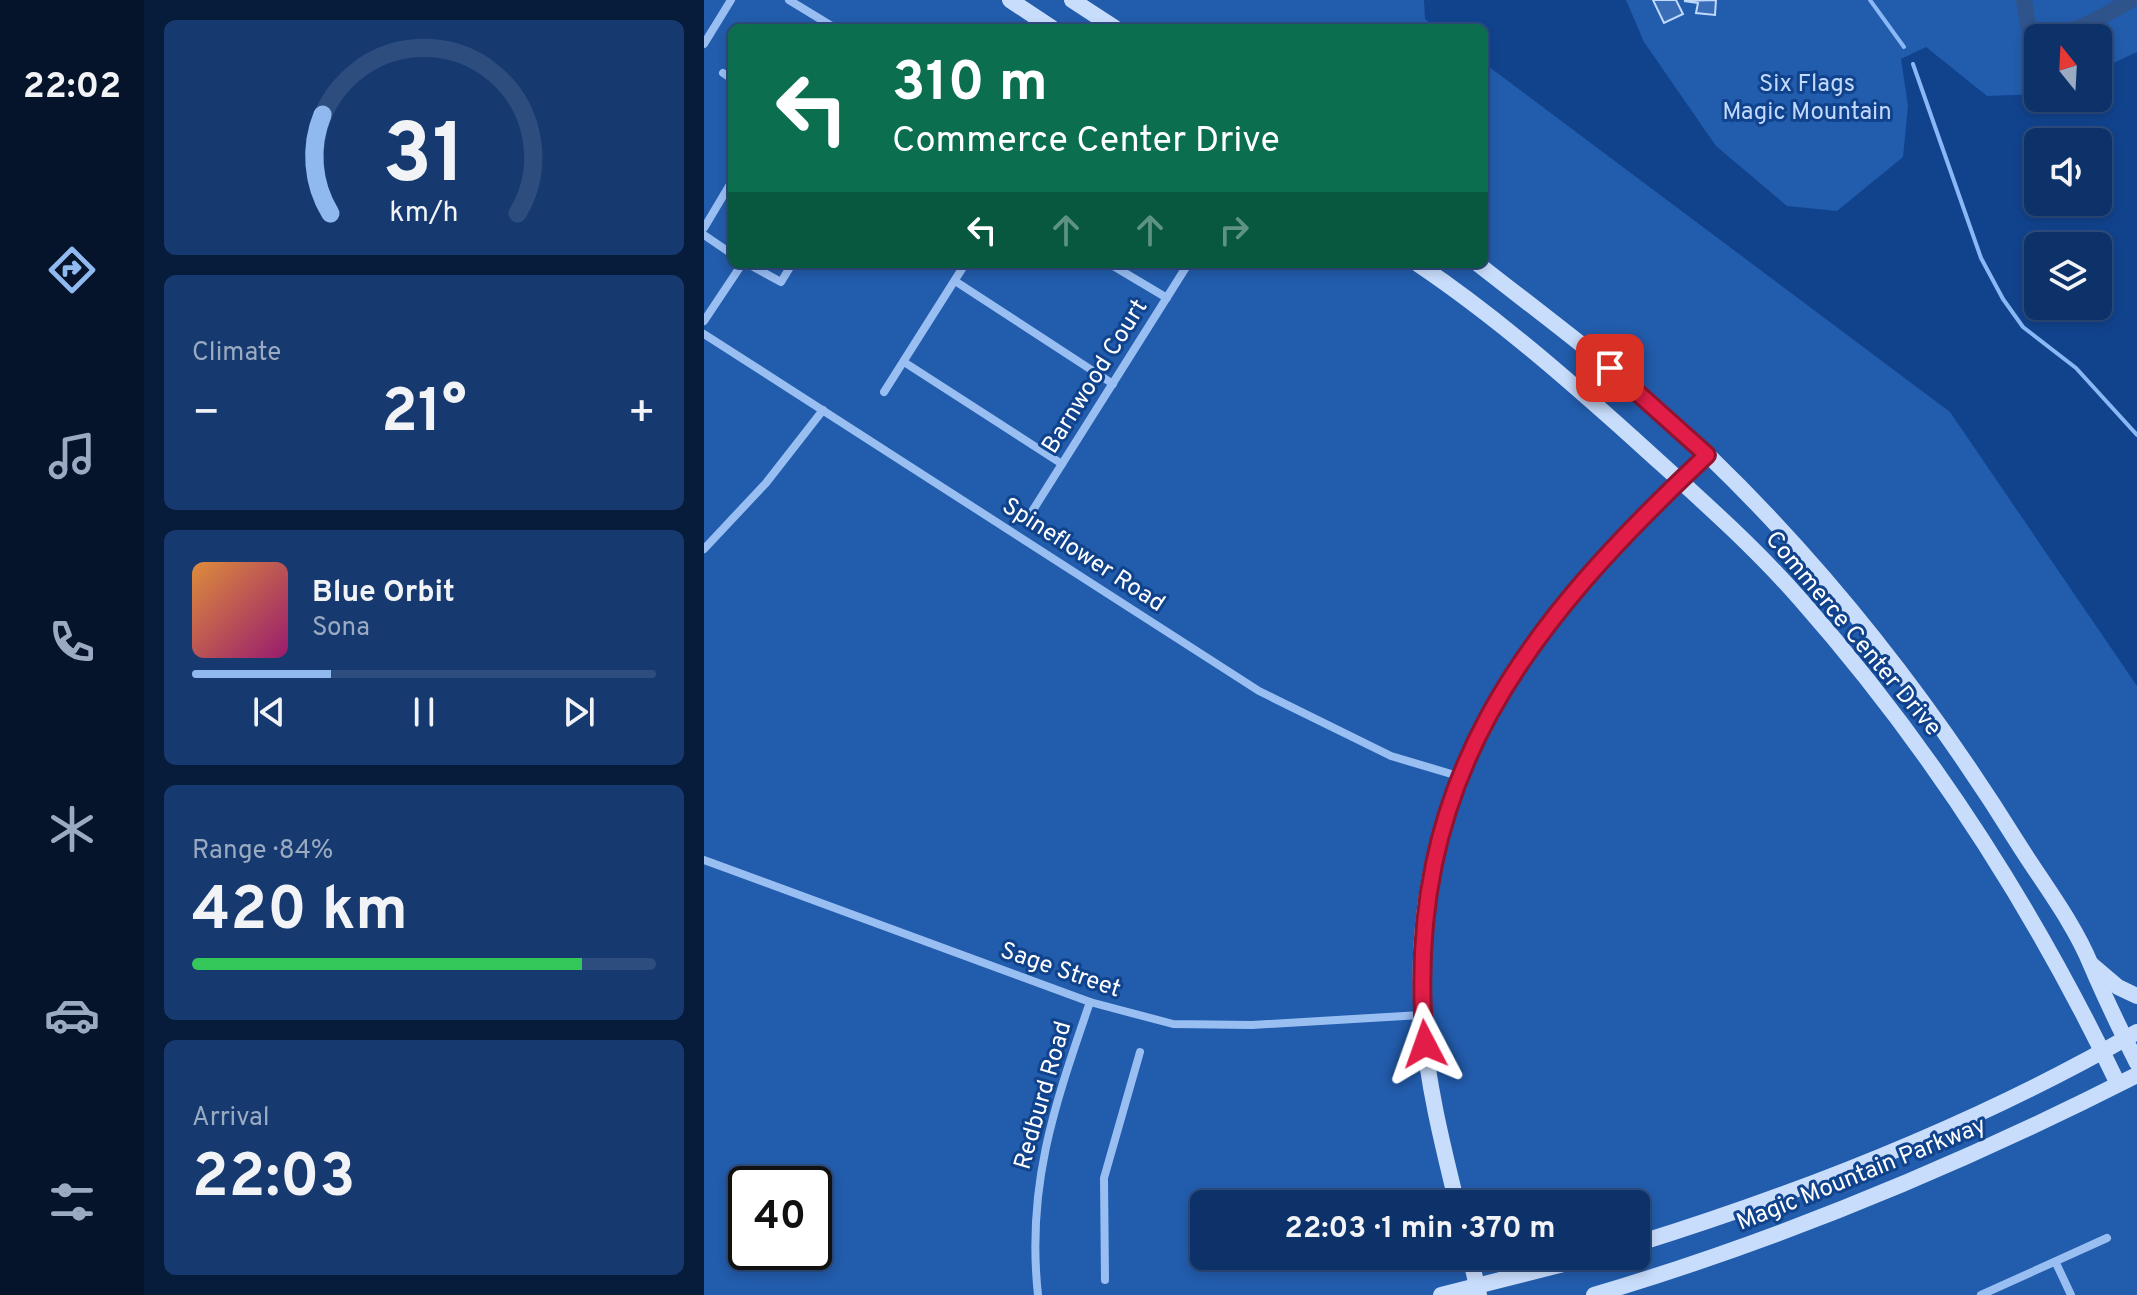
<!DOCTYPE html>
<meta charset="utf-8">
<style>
:root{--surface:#0d326a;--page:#163a70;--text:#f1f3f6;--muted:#9aaac1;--line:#2d4d7e;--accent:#90b9f0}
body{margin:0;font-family:Overpass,sans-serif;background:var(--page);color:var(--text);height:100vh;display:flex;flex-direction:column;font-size:30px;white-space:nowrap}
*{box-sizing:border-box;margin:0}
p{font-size:26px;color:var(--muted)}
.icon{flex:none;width:44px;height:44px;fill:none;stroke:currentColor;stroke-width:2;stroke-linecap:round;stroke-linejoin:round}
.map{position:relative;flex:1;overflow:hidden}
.details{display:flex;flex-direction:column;gap:20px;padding:20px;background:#071c3a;width:560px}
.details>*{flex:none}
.banner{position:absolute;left:24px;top:24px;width:760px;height:244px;border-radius:12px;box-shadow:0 4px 12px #0003,0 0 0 2px var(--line);background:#0b6e4f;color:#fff;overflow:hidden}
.needle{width:52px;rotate:342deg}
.tools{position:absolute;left:1320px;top:24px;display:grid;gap:16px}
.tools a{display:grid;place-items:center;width:88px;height:88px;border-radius:12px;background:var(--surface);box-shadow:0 4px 12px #0003,0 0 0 2px var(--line);font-size:40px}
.speed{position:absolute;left:24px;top:1166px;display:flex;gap:16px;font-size:40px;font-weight:700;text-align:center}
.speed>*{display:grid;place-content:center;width:104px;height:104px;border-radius:50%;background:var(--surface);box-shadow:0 4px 12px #0003,0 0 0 2px var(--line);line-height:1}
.speed .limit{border:4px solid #111;border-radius:12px;background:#fff;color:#111}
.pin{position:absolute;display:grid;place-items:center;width:68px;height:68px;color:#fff;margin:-34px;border-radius:16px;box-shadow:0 4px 12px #0006}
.me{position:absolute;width:88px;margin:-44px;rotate:356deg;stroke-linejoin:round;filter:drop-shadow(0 0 6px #0008)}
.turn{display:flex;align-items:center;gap:28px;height:168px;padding:0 32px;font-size:36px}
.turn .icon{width:104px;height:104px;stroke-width:2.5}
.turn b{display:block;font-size:56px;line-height:68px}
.lanes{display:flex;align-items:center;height:76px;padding:0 32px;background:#0003;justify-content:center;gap:40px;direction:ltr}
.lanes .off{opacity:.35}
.big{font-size:60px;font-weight:700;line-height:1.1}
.details .card{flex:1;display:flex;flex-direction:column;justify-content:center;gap:12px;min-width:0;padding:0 28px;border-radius:12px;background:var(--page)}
.details .dial{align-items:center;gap:0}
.dial svg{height:208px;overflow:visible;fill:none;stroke:var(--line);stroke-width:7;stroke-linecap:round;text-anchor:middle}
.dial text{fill:var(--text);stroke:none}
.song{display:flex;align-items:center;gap:24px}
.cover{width:96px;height:96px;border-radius:12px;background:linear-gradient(135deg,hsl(30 70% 55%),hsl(320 70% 35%))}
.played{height:8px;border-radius:4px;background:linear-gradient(90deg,var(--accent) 30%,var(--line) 30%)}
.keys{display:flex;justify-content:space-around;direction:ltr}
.heat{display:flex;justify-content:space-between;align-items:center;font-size:44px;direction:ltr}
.charge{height:12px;border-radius:6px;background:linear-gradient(90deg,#34c759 84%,var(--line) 0)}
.trip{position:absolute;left:486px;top:1190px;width:460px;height:80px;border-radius:12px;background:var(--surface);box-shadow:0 4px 12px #0003,0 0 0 2px var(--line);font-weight:700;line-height:80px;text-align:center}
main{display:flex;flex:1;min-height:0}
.dock{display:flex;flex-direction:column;width:144px;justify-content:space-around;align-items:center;background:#05142a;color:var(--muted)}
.dock .icon{width:56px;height:56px}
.dock .current{color:var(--accent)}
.dock b{font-size:36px;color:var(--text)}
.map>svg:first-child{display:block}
.green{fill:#225cac;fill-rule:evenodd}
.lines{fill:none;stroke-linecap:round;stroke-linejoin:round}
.stream{stroke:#8ab8f6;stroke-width:4}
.canal{stroke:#2f548c;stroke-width:16}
.building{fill:#396db7;stroke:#c0d9fd;stroke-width:2}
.street{stroke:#99bef2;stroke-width:8}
.secondary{stroke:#c8ddfc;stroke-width:16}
.route-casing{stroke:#92132f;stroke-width:20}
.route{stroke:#e11d48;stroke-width:14}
.labels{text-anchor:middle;stroke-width:6;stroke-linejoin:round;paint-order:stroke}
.park-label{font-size:24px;fill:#c0d9fd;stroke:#11438d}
.street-label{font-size:24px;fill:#fff;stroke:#11438d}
</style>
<main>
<nav class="dock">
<b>22:02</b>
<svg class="icon current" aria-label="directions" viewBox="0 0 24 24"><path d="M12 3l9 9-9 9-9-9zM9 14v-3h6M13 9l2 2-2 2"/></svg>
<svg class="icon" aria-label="music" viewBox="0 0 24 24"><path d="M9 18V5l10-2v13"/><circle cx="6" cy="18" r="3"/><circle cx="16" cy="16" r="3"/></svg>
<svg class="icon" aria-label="phone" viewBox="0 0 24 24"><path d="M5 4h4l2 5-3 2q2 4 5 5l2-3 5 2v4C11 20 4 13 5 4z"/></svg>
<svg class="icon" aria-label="climate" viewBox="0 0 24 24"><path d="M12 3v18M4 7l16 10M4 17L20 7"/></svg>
<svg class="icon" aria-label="car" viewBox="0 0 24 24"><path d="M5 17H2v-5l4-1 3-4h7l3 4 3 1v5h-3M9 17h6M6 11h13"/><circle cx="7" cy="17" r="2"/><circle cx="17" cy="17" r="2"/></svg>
<svg class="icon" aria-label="filters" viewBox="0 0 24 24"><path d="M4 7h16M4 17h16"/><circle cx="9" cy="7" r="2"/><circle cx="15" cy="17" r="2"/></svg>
</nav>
<section class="details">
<div class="card dial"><svg viewBox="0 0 100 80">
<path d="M14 69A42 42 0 1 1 86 69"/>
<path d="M14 69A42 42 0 0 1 11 31" stroke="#90b9f0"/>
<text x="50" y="56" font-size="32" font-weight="700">31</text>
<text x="50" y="72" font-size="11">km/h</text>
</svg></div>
<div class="card"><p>Climate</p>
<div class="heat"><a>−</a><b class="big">21°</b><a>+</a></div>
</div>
<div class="card">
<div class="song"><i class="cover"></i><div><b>Blue Orbit</b><p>Sona</p></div></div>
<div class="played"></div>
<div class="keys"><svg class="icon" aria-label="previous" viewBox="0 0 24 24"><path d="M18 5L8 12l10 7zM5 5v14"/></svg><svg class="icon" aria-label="pause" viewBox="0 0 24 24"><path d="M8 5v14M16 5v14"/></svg><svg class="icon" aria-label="next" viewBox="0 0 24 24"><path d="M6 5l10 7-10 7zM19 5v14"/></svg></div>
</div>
<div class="card"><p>Range · 84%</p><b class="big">420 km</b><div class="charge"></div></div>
<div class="card"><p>Arrival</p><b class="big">22:03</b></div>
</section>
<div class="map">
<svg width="1433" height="1295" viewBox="0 0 1433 1295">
<rect width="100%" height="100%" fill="#11438d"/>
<g class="green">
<path d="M0 0H720L721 19 733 28H28V264H780V63L1246 412 1433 686V1295H0ZM42 1184H110V1252H42ZM500 1204H932V1256H500Z"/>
<path d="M922 0H1433V52L1394 70V38H1334V94L1283 96 1222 47 1197 59 1204 106 1199 157 1133 211 1083 206 1012 146 940 42Z"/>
</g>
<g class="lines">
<g class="stream">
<path d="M1166 0 1200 47"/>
<path d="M1209 64 1277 258 1299 299 1319 327 1372 368 1433 435"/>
</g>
<path class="canal" d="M1320 0 1324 25 1331 34C1367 38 1397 17 1427 0"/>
</g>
<g class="building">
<path d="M949 0H972L979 14 960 23Z"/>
<path d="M1012 0 1011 15 992 13 994 3 980 1Z"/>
</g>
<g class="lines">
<g class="street">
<path d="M85 0 131 28"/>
<path d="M0 44 27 0"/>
<path d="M19 73 28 79"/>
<path d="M0 228 28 181"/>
<path d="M0 235 28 254"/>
<path d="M44 264 77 282 88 264"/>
<path d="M406 264 463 298"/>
<path d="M251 281 409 384"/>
<path d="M0 321 38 264"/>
<path d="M0 334 555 691 687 756 754 776"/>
<path d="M200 362 358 464"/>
<path d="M180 392 261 264"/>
<path d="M329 510 484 264"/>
<path d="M0 549 62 483 119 410"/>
<path d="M0 860 386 1002 469 1024 548 1025 717 1015"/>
<path d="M1352 1263 1367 1295"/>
<path d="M401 1280 400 1178 436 1052"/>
<path d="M334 1295C322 1185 351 1104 386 1002"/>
<path d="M1277 1295 1403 1238"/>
</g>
<g class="secondary">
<path d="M306 0 348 28"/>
<path d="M368 0 411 28"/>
<path d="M714 264C791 316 861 377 930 439 987 491 1045 541 1096 599 1225 745 1330 908 1414 1084"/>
<path d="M774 264C834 311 896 357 953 408 1095 534 1215 684 1315 845 1339 883 1370 923 1387 965 1401 998 1417 1031 1433 1063"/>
<path d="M1387 964 1414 987 1433 996"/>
<path d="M753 1204C738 1143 723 1082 718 1019 701 775 836 611 1003 455"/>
<path d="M932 1244C1105 1190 1275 1123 1433 1032"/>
<path d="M766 1256 775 1295"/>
<path d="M737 1295 891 1256"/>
<path d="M890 1295C1079 1239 1258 1164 1433 1075"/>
</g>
</g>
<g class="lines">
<defs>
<path id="route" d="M721 1044C698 780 822 625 1003 455L906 368"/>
</defs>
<use href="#route" class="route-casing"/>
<use href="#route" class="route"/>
</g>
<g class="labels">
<g class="park-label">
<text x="1103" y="91">Six Flags<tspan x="1103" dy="28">Magic Mountain</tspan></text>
</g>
<g class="street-label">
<text transform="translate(390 376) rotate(-58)" y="8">Barnwood Court</text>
<text transform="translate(380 554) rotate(33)" y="8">Spineflower Road</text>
<text transform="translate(1150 633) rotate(50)" y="8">Commerce Center Drive</text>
<text transform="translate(357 969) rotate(19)" y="8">Sage Street</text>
<text transform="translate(338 1095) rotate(-74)" y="8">Redburd Road</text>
<text transform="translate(1157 1173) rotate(-22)" y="8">Magic Mountain Parkway</text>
</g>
</g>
</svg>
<div class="tools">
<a><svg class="needle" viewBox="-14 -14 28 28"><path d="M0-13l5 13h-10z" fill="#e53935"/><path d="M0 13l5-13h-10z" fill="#9aaac1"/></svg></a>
<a><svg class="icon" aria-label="sound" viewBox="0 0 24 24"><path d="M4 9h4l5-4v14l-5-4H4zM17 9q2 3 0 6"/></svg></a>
<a><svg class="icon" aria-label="layers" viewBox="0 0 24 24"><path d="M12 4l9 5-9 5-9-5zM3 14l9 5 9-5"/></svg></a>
</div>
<div class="speed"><div class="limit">40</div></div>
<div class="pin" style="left:906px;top:368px;background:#d93025"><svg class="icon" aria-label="arrive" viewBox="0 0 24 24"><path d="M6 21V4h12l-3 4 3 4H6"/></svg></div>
<svg class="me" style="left:721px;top:1044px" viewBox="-20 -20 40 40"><path d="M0-17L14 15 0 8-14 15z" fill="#e11d48" stroke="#fff" stroke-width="4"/></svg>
<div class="trip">22:03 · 1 min · 370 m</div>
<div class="banner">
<div class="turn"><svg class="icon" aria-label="left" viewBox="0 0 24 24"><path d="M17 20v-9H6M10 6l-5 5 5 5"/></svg><div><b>310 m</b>Commerce Center Drive</div></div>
<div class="lanes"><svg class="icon" aria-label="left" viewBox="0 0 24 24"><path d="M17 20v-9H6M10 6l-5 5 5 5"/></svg><svg class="icon off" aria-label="ahead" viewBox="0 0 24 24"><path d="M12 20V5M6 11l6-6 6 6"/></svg><svg class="icon off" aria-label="ahead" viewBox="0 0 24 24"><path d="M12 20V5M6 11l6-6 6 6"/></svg><svg class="icon off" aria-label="right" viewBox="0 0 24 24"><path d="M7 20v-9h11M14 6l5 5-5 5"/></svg></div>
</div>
</div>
</main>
